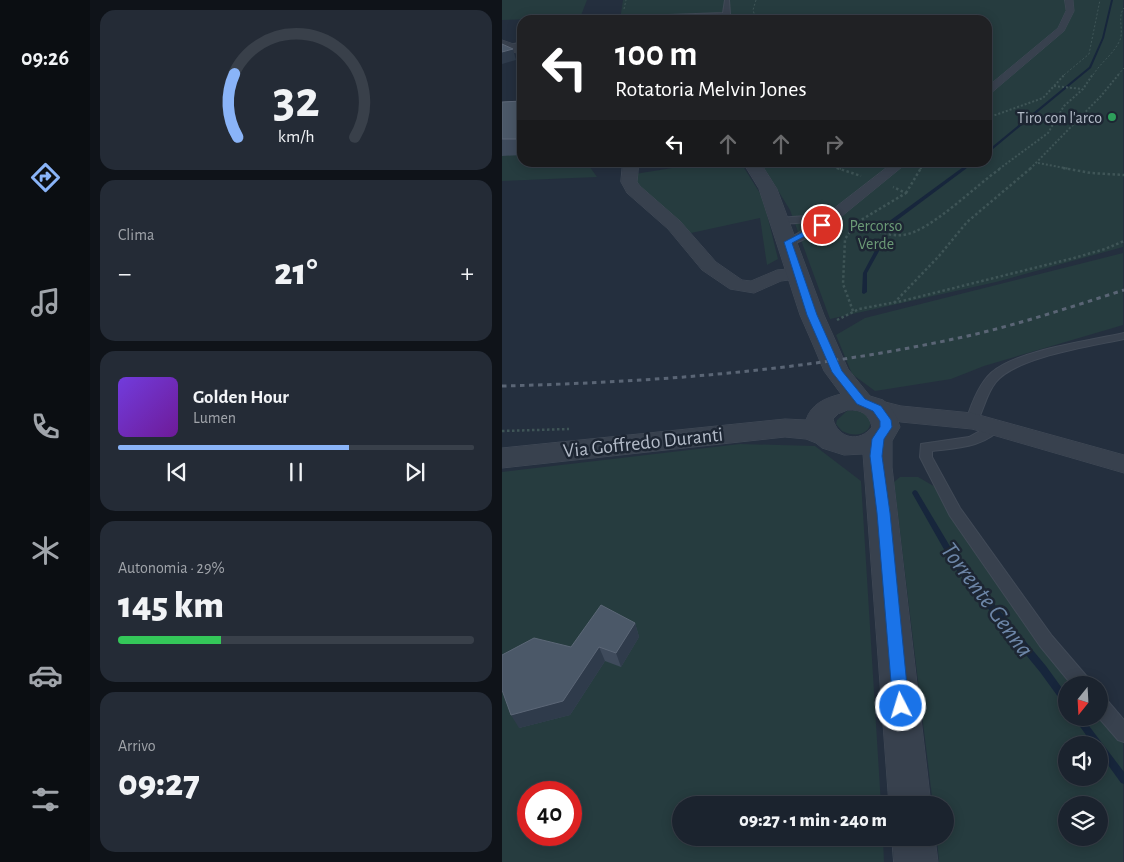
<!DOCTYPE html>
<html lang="it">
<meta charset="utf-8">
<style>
:root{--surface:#1b232e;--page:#242b36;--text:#f1f3f6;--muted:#a0a4aa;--line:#39404a;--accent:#8ab4f8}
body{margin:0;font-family:"Alegreya Sans",sans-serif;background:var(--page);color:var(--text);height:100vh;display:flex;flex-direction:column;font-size:19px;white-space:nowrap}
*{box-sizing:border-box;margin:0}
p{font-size:16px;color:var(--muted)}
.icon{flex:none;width:28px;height:28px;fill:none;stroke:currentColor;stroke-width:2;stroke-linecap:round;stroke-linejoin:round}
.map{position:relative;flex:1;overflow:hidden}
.details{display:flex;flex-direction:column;gap:10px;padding:10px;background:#0f1319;width:412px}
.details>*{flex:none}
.top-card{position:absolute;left:15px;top:15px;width:475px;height:152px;border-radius:15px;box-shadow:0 2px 12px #0003,0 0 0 1px var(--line);background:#202124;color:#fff;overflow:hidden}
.needle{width:32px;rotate:198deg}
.fabs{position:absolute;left:556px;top:676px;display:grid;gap:10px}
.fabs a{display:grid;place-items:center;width:50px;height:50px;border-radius:50%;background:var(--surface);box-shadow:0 2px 12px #0003,0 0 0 1px var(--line);font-size:25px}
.speed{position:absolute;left:15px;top:781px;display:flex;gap:10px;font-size:25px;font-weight:700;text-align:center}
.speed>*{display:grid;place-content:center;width:65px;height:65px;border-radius:50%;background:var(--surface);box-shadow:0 2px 12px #0003,0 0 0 1px var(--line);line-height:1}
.speed .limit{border:8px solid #d22;background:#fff;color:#111}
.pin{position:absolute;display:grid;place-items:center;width:42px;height:42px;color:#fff;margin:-21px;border:2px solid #fff;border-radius:50%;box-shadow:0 1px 5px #0007}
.me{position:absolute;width:55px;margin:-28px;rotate:355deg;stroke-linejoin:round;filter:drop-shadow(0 0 4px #0008)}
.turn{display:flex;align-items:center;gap:18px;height:105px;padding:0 15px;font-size:22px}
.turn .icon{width:65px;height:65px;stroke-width:2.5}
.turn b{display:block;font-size:35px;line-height:42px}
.lanes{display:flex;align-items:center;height:48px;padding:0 15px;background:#0003;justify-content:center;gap:25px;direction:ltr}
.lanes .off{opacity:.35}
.big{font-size:38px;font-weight:800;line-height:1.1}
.details .card{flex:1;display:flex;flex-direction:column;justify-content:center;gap:8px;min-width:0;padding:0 18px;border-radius:15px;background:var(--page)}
.details .dial{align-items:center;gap:0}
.dial svg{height:130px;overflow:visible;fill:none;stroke:var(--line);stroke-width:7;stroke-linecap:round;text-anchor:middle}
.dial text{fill:var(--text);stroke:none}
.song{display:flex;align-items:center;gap:15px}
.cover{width:60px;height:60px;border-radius:8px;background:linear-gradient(135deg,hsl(260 70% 55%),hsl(280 70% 35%))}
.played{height:5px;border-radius:2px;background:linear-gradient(90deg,var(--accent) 65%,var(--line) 65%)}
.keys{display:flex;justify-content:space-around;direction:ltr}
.heat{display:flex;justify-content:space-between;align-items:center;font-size:28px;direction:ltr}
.charge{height:8px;border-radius:4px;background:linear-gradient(90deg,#34c759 29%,var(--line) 0)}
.trip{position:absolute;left:170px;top:796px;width:282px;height:50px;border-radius:25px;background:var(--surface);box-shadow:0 2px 12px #0003,0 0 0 1px var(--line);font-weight:800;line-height:50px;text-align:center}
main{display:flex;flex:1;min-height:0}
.tab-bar{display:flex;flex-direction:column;width:90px;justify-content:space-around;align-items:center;background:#0b0e12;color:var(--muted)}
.tab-bar .icon{width:35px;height:35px}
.tab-bar .active{color:var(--accent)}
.tab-bar b{font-size:22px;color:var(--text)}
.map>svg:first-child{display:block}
.green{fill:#263c3f;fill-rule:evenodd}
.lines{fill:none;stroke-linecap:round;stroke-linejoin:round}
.stream{fill:#17263c;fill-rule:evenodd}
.service-casing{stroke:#414a57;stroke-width:2}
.pedestrian-casing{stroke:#414a57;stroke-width:1}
.minor-casing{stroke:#414a57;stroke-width:1}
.tertiary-casing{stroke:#414a57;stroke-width:1}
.path-far2{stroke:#3f5557;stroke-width:1;stroke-dasharray:2 2;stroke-linecap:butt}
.path-far1{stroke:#3f5557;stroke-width:2;stroke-dasharray:2 2;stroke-linecap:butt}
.path{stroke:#3f5557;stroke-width:2.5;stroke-dasharray:2.5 2.5;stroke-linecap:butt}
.service{fill:#38414e;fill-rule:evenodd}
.pedestrian{fill:#38414e;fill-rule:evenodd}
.minor{fill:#38414e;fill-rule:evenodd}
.tertiary{fill:#38414e;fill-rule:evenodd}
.rail{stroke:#5a6575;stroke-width:3;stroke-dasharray:4.5 4.5;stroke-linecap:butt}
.wall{fill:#3f4b5c}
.shaded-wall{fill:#2f3b4b}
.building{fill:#4b5868;stroke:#5c6777}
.route{fill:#1a73e8;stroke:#114b97}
.leisure-dot{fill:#2e9e5b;stroke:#1d2633;stroke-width:2}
.labels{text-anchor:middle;stroke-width:5;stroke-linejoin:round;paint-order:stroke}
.far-poi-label{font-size:16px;fill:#b4bcc9;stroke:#1d2633;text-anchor:end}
.far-park-label{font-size:16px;fill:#6b9a76;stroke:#1d2633}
.street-label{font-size:20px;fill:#b4bcc9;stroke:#1d2633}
.near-water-label{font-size:25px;font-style:italic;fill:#6d86a8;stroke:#1d2633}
</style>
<main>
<nav class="tab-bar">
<b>09:26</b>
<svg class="icon active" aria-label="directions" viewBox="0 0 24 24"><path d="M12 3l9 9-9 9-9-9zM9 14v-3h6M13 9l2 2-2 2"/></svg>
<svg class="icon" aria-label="music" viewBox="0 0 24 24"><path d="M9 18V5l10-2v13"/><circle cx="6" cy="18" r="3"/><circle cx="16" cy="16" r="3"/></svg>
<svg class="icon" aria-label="phone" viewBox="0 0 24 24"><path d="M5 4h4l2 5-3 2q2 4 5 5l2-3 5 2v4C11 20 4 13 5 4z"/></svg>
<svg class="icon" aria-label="climate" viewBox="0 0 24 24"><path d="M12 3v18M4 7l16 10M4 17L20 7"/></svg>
<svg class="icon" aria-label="car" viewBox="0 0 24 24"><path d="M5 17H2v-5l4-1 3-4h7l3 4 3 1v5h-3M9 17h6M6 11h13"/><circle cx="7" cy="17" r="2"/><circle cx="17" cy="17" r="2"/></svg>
<svg class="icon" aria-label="filters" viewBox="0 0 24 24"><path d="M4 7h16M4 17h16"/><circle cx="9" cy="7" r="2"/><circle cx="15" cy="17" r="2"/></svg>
</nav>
<section class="details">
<div class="card dial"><svg viewBox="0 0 100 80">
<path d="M14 69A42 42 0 1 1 86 69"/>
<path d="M14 69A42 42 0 0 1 12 30" stroke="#8ab4f8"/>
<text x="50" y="56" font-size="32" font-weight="700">32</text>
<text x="50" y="72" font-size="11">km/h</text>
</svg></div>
<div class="card"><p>Clima</p>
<div class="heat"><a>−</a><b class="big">21°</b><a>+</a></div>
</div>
<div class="card">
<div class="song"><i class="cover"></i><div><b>Golden Hour</b><p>Lumen</p></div></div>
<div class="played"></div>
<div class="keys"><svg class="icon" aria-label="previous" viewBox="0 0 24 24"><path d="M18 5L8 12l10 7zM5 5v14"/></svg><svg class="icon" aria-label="pause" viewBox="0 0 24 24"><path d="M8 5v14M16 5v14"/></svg><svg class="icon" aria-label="next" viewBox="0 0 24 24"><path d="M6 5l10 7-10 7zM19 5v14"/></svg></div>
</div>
<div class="card"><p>Autonomia · 29%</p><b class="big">145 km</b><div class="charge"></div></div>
<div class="card"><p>Arrivo</p><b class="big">09:27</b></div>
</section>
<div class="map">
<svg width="622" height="862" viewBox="0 0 622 862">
<rect width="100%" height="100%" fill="#242f3e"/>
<g class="green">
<path d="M0 0H85L78 18 0 20Z"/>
<path d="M121 0H621V247L494 282 328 319 288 210 259 163 485 162V20H118Z"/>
<path d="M0 155H20V162L85 163 95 177 0 181Z"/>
<path d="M166 163H239L261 198 276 259 265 265 258 218 189 233 131 180 133 174 170 168Z"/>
<path d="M621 253V325L482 366 449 379 373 391 350 374 334 335 363 318Z"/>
<path d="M345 411C382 407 371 446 340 431L334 424 335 420Z"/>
<path d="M238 444 313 446 359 481 379 805H179V838H381L382 862H0V472ZM26 792H69V835H26Z"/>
<path d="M398 477H416L442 492 581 685H565V718H598V705L621 734V862H437L435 838H444V805H431L392 482ZM565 745H598V778H565ZM565 805H598V838H565Z"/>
</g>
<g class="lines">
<g class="stream">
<path d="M609 0H611L602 38 589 68 485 154V151L587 67 600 38Z"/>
<path d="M468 162H473L390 224H386V222Z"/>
<path d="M377 243H379L381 244 365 273V292L362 294 360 293 361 273Z"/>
<path d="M413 490 415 491 458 563 544 666 565 695V706L562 705 538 672 452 567 410 493 411 491Z"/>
<path d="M572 718H581L622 772V784L619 783 598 754V745H591Z"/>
</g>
<defs>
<g id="service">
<path d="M223 0H227L228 14 221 17 122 20 139 16 221 13Z"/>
<path d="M20 42V46L7 48 4 46Z"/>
<path d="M335 210 339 213 338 215C324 222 300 247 283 244L281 242 322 218C311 221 282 227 274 220L275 218 305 216Z"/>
<path d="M622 333V339C590 346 514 357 494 382 484 394 482 410 474 424L470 425 464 421C469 405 476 385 489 373 515 350 587 341 622 333Z"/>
<path d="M494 422 500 426C486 447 453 448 430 451V457L458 508 550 636 587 679 589 685H570L538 646 448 516 418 457 419 444 467 437Z"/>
<path d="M598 697 604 699 622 720V742L616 740 597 718Z"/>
</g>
<g id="pedestrian">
<path d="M563 0H571L572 11 562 31 488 94 485 95V87L556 28 564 11Z"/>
<path d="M392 162H406L340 216H330L328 213 330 210Z"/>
</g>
<g id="minor">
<path d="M121 162H137L135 182 138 186 178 221 214 262 240 280 249 281 275 270 296 268 303 270 306 274 303 278 279 281 252 293 228 289 200 270 166 229 125 193 119 182Z"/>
<path d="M375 400 399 406 470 413 622 455V473L470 429 399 422 366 414 363 408 366 402Z"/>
</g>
<g id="tertiary">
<path d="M0 40 20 47V55L0 48Z"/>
<path d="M241 162H258L275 189 322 315 346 369 368 396 381 400 388 406 394 416 398 427 390 441V467L429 805H387L361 454 342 455 320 448 314 443 304 439 283 437 0 468V448L283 419 304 420C309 404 323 398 339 394L322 371 312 347 298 315 257 189ZM346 410C359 409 367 414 370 427 358 443 336 439 331 419L336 414Z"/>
<path d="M390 838H433L436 862H392Z"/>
</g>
</defs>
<use href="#service" class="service-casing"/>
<use href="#pedestrian" class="pedestrian-casing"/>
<use href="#minor" class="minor-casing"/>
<use href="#tertiary" class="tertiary-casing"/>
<g class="path-far2">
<path d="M254 0 251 10 254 20"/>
<path d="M122 9 124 0"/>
<path d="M562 75 587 54 598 0"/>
<path d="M591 75C599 62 611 55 618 40 622 30 615 17 622 8"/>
<path d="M616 75 622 68"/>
</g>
<g class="path-far1">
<path d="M552 86 580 89"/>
<path d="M485 118 541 98 563 74"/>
<path d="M319 162 339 169"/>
<path d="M536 163 568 169"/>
<path d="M418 169 427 162"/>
<path d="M497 169 546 133 562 106 581 89 591 74"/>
<path d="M528 169 599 96 617 74"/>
</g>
<g class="path">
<path d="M335 168 359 176"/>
<path d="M561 168 589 173 622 175"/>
<path d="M404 193 419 168"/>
<path d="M349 221C365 227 383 237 401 235 428 232 474 185 499 168"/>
<path d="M392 303 437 256 465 222 529 168"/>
<path d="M351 311 341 284 343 239 354 223 404 193 391 187"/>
<path d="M335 320 357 309 400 301 572 258 603 249 622 241"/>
<path d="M0 431 67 429"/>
</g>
<use href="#service" class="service"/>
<use href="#pedestrian" class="pedestrian"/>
<use href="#minor" class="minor"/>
<use href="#tertiary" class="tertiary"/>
<path class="rail" d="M0 386C158 382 315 370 470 335 521 323 572 306 622 290"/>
</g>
<g class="wall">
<path d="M20 101V155L0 156V102Z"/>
<path d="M133 623 137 637 119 667 103 661 68 715 17 728 69 647Z"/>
</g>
<g class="shaded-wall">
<path d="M11 49 14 60 0 64V52Z"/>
<path d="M133 623 137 637 119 667 114 653Z"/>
<path d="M97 647 103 661 68 715 17 728 9 715Z"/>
</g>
<g class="building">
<path d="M0 44 11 49 0 52Z"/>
<path d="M20 101V139H0V102Z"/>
<path d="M99 605 133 623 114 653 97 647 61 701 9 715 0 690V655L32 638 69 647Z"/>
</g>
<path class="route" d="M320 222 322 223V226L290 243 315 315 340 371 363 399 379 406 389 420 390 427 382 439 380 456 388 513 407 706 405 711 399 713 394 711 391 706 375 513 368 456 370 439 378 427V421L371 411 355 404 330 372 305 315 282 242Z"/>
<circle class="leisure-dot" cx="610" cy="117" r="5"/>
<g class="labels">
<g class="far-poi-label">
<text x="600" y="123">Tiro con l'arco</text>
</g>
<g class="far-park-label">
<text x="374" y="231">Percorso<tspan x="374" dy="18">Verde</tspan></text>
</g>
<g class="street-label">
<text transform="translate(141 442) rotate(-6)" y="7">Via Goffredo Duranti</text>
</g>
<g class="near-water-label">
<text transform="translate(486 599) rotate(53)" y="9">Torrente Genna</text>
</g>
</g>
</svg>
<div class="fabs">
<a><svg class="needle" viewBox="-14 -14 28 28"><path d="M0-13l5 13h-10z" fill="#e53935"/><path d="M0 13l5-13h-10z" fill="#a0a4aa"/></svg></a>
<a><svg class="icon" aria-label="sound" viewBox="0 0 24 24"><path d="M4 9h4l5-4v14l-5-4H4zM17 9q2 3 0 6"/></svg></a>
<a><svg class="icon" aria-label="layers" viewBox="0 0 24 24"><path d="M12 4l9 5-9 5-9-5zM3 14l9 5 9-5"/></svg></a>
</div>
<div class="speed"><div class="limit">40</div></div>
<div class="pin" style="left:320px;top:225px;background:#d93025"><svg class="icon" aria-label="arrive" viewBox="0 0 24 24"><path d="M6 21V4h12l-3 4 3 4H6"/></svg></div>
<svg class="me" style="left:399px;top:706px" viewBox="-20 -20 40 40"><circle r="17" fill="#1a73e8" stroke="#fff" stroke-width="3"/><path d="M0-11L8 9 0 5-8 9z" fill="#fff"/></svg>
<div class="trip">09:27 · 1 min · 240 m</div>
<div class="top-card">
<div class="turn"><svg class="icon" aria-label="left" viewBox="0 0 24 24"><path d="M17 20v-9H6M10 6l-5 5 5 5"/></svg><div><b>100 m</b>Rotatoria Melvin Jones</div></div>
<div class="lanes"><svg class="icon" aria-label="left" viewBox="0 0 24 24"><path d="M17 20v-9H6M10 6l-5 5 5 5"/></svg><svg class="icon off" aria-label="ahead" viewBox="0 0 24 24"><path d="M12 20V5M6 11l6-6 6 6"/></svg><svg class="icon off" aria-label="ahead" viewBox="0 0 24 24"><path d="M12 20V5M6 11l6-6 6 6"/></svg><svg class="icon off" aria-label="right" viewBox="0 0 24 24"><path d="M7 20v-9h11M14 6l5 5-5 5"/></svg></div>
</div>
</div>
</main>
